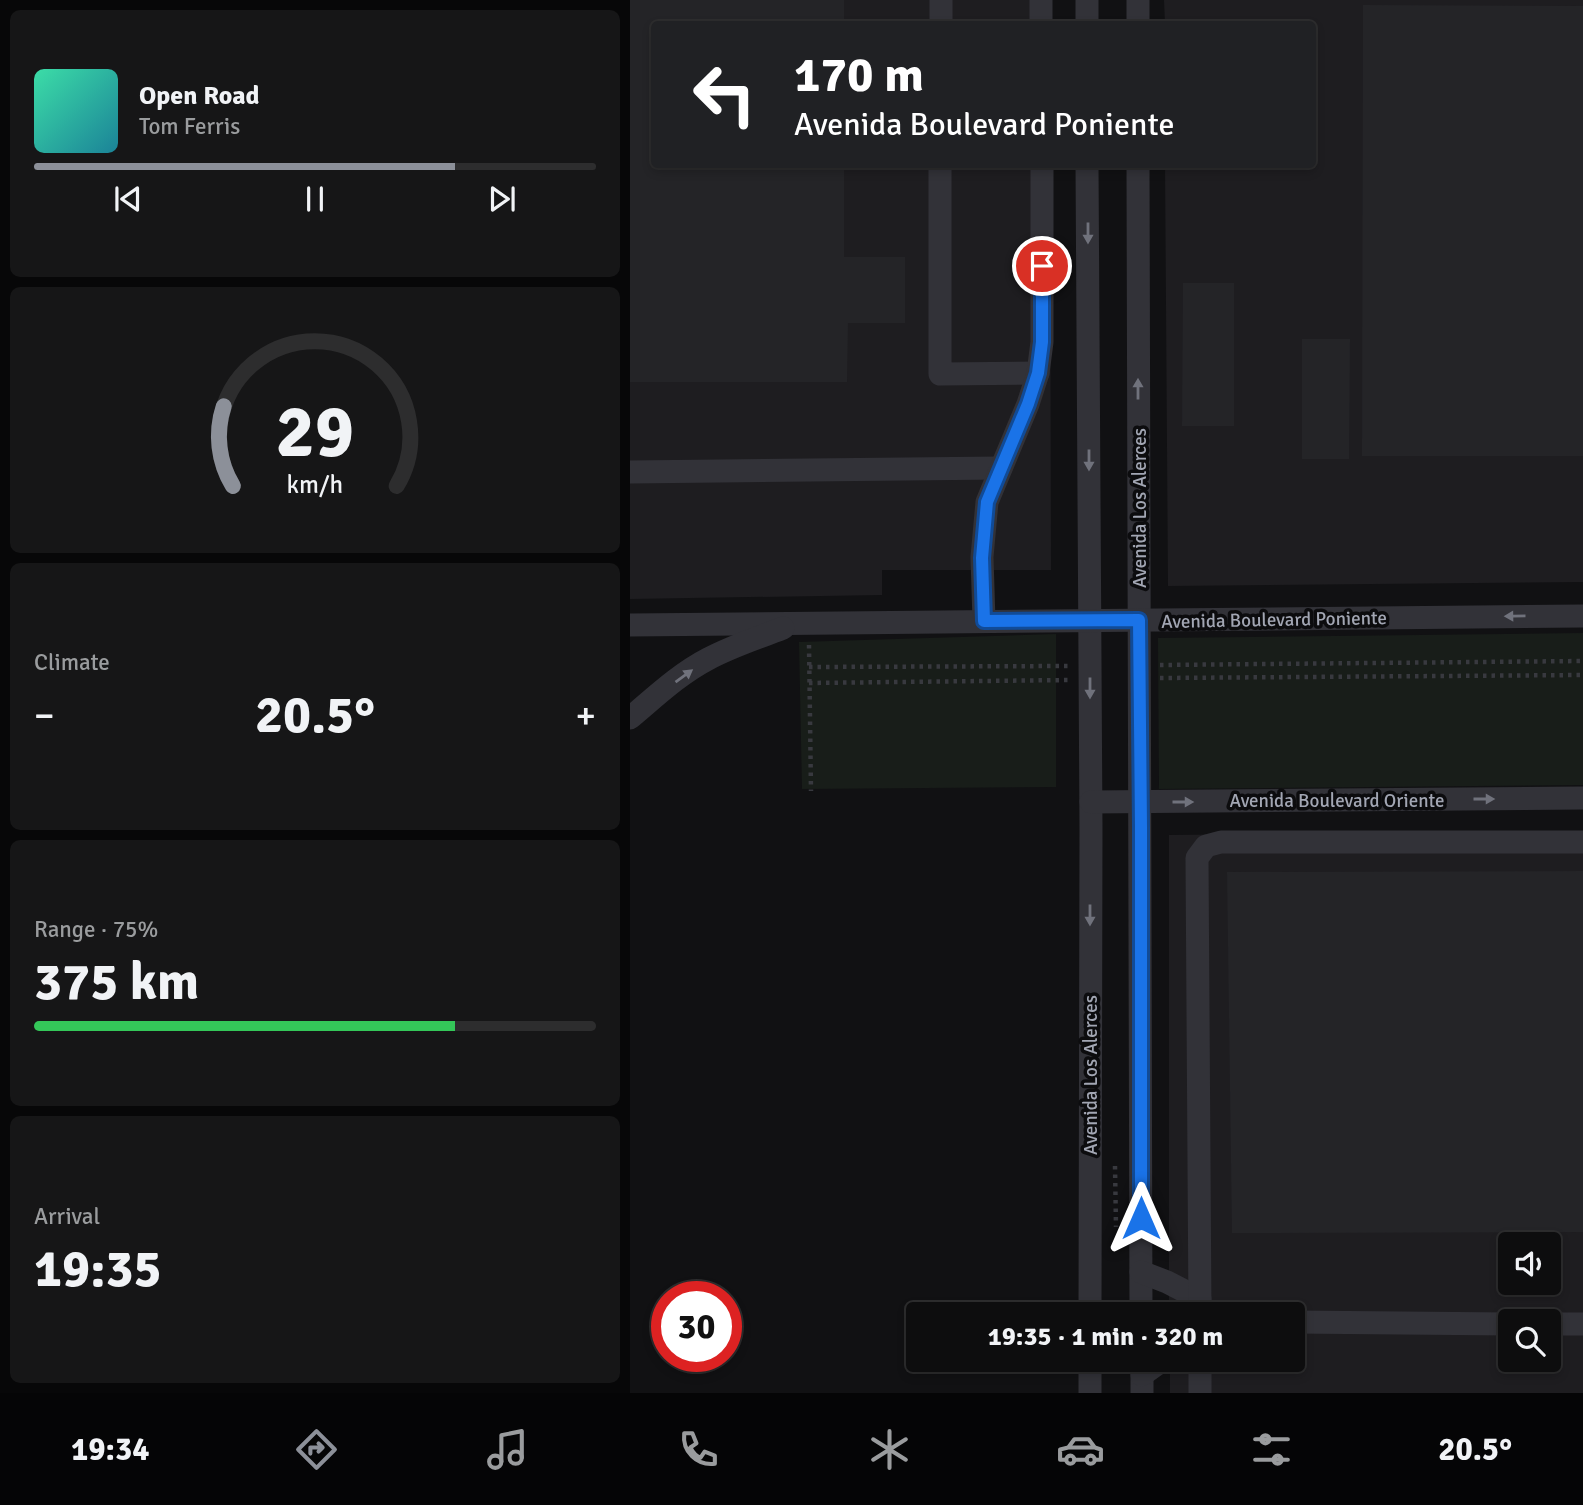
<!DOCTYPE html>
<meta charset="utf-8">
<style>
:root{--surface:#0d0d0e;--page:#161617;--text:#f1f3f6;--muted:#9a9c9e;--line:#2d2d2e;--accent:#8c9099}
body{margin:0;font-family:Signika,sans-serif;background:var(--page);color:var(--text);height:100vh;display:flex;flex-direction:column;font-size:26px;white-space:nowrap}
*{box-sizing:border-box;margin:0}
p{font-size:23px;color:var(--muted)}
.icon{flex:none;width:38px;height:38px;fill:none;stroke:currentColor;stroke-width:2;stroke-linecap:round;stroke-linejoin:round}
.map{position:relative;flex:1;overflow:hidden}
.details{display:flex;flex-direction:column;gap:10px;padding:10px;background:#070708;width:630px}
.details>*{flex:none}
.hud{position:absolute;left:21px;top:21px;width:665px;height:147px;border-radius:7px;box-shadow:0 4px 10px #0003,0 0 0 2px var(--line);background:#202124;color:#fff;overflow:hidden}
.buttons{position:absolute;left:868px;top:1232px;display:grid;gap:14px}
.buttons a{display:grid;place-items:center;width:63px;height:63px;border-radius:7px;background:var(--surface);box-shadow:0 4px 10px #0003,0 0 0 2px var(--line);font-size:35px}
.speed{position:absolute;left:21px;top:1281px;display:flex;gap:14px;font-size:35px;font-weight:700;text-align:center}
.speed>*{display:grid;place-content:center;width:91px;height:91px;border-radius:50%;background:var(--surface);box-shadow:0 4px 10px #0003,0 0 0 2px var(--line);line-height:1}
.speed .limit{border:10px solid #d22;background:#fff;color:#111}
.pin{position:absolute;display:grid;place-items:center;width:60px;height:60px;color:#fff;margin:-30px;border:4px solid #fff;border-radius:50%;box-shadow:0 2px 7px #0007}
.me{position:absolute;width:77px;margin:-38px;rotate:0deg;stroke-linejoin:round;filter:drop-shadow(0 0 5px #0008)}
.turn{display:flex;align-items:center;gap:24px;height:147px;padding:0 28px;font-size:32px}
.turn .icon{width:91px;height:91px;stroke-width:2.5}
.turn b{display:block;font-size:49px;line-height:60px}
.big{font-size:52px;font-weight:700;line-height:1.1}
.details .widget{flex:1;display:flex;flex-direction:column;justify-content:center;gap:10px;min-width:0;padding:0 24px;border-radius:10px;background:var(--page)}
.details .dial{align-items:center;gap:0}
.dial svg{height:182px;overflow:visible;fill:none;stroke:var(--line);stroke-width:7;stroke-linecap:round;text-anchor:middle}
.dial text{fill:var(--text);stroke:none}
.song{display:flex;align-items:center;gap:21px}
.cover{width:84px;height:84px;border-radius:10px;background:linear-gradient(135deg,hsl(160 70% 55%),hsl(190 70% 35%))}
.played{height:7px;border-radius:4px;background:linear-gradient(90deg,var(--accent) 75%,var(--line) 75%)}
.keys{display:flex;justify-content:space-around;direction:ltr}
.heat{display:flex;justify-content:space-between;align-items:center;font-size:38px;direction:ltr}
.charge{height:10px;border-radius:5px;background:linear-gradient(90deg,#34c759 75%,var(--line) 0)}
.trip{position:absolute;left:276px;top:1302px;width:399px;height:70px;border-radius:7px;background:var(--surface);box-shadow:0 4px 10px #0003,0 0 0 2px var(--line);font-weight:700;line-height:70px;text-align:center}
.tab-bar{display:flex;height:112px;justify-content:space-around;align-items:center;background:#050506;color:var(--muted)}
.tab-bar .icon{width:49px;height:49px}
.tab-bar .on{color:var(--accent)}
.tab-bar b{font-size:32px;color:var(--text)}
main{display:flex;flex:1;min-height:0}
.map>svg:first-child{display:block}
.built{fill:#1e1d20;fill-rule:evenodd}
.green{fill:#181d19}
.building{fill:#242427}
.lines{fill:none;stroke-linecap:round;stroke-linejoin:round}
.path{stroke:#38393f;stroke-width:4.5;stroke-dasharray:3.5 5;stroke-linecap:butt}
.minor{stroke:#323238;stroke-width:23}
.oneway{fill:#70727c}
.route-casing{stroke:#114b97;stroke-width:18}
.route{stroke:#1a73e8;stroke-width:12}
.labels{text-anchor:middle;stroke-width:7;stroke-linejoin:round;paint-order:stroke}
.street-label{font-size:19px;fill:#a2a6b3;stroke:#0c0c0e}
</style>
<main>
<section class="details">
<div class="widget">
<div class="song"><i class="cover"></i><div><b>Open Road</b><p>Tom Ferris</p></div></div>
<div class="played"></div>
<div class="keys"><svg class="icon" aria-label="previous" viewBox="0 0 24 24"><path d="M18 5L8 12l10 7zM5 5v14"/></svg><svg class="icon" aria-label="pause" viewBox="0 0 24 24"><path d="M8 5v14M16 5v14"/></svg><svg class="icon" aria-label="next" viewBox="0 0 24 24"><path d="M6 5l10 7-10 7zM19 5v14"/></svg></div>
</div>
<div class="widget dial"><svg viewBox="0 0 100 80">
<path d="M14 69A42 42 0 1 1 86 69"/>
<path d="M14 69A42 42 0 0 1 10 34" stroke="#8c9099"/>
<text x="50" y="56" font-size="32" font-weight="700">29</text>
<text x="50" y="72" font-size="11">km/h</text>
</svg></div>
<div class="widget"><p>Climate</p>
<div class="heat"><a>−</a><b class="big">20.5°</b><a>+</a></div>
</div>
<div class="widget"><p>Range · 75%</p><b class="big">375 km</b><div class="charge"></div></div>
<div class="widget"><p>Arrival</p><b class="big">19:35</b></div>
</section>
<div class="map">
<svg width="953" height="1393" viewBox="0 0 953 1393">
<rect width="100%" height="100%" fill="#111113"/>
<g class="built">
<path d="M0 0H420V24H24V164L420 165 421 570H252V595L0 599Z"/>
<path d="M534 0H953V582L538 586 535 165 682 164V24H535Z"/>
<path d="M953 831V1393H540V1360H663V1314H539V835ZM880 1244H919V1283H880ZM880 1321H919V1360H880Z"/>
</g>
<g class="green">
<path d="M953 633V785L529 789 528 638Z"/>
<path d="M426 634V787L172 789 169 642Z"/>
</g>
<g class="building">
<path d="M0 0H214V24H24V164H214V257H275V323H218L217 382H0Z"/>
<path d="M733 5 953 6V456H732Z"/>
<path d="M553 283H604V426H552Z"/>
<path d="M672 339H720L719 459H672Z"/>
<path d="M953 871V1232L602 1233 597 872Z"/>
</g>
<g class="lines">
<g class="path">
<path d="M179 645 181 791"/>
<path d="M530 665 953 661"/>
<path d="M179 667 438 666"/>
<path d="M530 678 953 675"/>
<path d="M179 683 441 680"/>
<path d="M485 1166 486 1227"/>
</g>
<g class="minor">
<path d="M411 0V24"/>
<path d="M457 0V24"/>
<path d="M508 0V24"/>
<path d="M311 24V0"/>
<path d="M310 164V374L408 373"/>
<path d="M457 164 461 828 460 1314"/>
<path d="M508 164 511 1314"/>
<path d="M0 472 371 468"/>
<path d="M354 621 352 557 357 502 398 404 408 373 412 342V164"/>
<path d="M0 625 953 616"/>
<path d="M0 718C24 698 49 674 78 659 102 646 128 638 153 628"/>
<path d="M461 802 953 798"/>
<path d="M511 1272 537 1282 570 1299"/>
<path d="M570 1314 567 858 576 846 591 842H953"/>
<path d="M663 1322 880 1324"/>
<path d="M919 1324H953"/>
<path d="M460 1360V1393"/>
<path d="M512 1360V1393"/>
<path d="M570 1360V1393"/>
<path d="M512 1375 533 1360"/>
</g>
</g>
<defs><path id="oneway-solid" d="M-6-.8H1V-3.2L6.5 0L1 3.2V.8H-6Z" transform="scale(1.75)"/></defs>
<g class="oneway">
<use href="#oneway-solid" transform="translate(458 233) rotate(90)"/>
<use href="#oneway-solid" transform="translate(508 389) rotate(-90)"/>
<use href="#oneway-solid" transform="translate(459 460) rotate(90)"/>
<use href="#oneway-solid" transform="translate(885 616) rotate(179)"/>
<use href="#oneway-solid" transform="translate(54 676) rotate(-36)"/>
<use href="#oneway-solid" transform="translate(460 688) rotate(90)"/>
<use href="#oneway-solid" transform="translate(854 799)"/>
<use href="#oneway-solid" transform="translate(553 802)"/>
<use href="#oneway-solid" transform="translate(460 915) rotate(90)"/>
</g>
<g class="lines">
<defs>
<path id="route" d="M412 266V342L408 373 398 404 357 502 352 558 354 621 509 620 511 827V1218"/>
</defs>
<use href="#route" class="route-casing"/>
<use href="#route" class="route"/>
</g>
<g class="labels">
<g class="street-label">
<text transform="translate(509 508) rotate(-90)" y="7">Avenida Los Alerces</text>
<text transform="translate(644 619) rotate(-1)" y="7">Avenida Boulevard Poniente</text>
<text x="707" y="807">Avenida Boulevard Oriente</text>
<text transform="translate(460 1075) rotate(-90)" y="7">Avenida Los Alerces</text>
</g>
</g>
</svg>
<div class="buttons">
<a><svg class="icon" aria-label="sound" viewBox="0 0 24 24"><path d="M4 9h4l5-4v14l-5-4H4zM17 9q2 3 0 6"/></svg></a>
<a><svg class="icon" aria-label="search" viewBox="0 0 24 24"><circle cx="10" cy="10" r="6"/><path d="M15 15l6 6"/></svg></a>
</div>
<div class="speed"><div class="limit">30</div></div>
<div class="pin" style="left:412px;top:266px;background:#d93025"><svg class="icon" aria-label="arrive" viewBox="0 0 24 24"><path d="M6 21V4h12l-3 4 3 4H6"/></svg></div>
<svg class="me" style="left:511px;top:1218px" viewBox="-20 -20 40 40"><path d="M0-17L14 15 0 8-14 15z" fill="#1a73e8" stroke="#fff" stroke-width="4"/></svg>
<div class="trip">19:35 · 1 min · 320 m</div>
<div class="hud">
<div class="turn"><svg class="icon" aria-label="left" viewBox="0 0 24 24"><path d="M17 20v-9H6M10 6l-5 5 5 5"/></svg><div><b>170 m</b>Avenida Boulevard Poniente</div></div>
</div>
</div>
</main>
<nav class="tab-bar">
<b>19:34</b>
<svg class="icon on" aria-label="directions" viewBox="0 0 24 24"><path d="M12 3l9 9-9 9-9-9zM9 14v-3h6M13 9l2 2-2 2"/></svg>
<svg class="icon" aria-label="music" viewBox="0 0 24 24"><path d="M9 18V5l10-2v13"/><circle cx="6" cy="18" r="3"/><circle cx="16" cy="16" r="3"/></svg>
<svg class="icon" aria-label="phone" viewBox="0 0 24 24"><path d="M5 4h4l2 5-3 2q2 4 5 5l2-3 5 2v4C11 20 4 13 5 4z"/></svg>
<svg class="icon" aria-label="climate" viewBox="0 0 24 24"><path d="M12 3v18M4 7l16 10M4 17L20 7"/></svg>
<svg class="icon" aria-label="car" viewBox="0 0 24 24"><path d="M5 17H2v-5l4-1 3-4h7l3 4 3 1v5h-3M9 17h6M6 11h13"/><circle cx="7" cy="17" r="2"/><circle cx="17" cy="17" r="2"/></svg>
<svg class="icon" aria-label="filters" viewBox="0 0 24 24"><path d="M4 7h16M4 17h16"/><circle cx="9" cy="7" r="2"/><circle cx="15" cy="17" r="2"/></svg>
<b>20.5°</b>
</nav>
